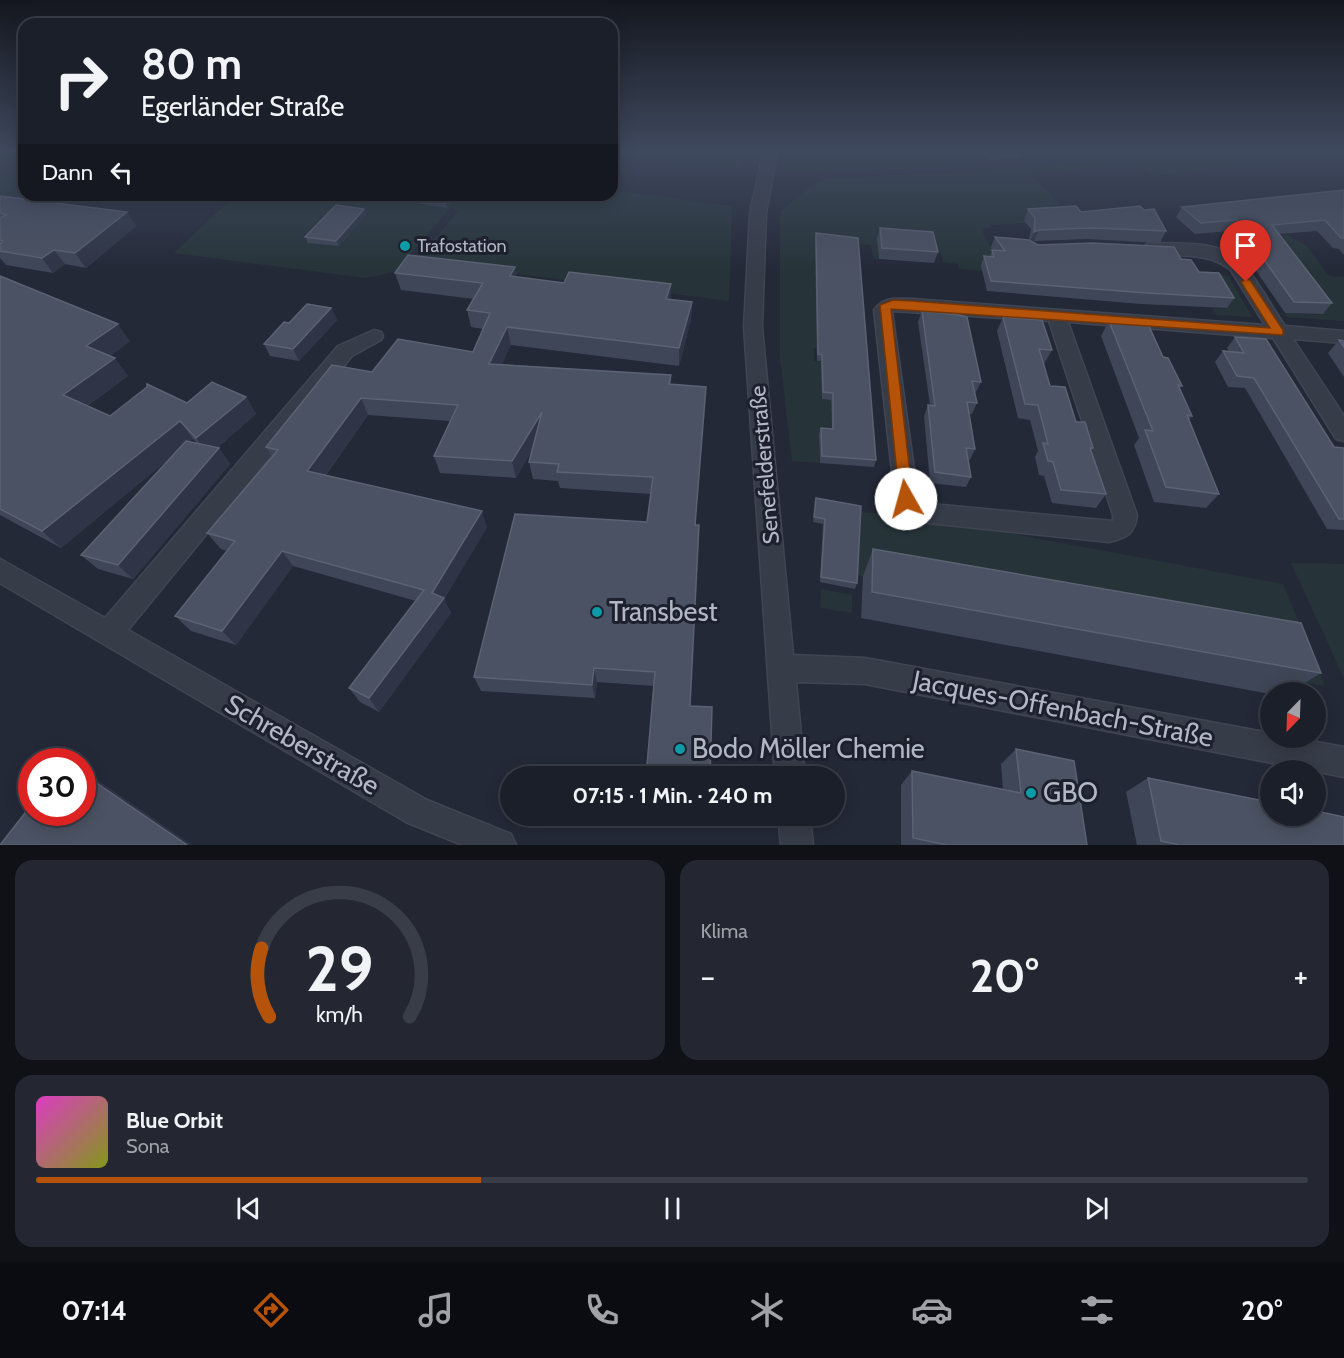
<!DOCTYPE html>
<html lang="de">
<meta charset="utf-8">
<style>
:root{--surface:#1b1f2a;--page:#242732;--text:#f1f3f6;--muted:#a0a2a8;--line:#393d47;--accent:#b45309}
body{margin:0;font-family:Cabin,sans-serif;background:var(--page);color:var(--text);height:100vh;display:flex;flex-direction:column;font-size:22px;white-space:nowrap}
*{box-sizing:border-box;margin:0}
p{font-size:20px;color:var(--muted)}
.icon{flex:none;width:33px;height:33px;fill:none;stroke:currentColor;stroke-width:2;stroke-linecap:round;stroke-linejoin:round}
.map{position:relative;height:845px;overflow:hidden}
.side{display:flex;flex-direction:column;gap:15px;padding:15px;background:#0f1117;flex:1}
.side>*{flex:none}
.top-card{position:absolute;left:18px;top:18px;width:600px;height:183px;border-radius:18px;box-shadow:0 3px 15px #0003,0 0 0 2px var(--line);background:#1b1f2a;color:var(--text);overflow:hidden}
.needle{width:39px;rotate:203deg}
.controls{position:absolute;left:1260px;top:682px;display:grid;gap:12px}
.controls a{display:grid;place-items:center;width:66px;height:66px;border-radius:50%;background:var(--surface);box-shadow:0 3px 15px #0003,0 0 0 2px var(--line);font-size:30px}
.speed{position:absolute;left:18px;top:748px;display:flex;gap:12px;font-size:30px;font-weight:700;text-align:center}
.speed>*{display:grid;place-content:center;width:78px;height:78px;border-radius:50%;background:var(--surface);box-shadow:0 3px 15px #0003,0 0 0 2px var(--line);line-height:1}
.speed .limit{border:9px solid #d22;background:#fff;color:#111}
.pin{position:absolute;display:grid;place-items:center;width:51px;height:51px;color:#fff;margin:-62px -26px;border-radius:50% 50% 50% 0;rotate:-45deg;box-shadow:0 0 6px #0007}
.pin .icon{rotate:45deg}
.me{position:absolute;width:66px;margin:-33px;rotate:353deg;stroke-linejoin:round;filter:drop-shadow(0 0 4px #0008)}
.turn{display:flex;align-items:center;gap:21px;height:126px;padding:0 24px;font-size:27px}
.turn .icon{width:78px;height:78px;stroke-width:2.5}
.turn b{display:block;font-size:42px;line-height:51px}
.then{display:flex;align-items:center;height:57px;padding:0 24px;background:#0003;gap:12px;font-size:22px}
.big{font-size:45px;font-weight:700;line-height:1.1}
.side .widget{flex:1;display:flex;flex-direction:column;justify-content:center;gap:9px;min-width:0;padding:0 21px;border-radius:18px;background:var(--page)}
.side .dial{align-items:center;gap:0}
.dial svg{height:156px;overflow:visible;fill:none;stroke:var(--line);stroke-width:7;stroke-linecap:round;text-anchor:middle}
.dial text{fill:var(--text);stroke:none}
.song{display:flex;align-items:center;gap:18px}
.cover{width:72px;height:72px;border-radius:9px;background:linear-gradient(135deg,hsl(310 70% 55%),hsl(70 70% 35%))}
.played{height:6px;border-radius:3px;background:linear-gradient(90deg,var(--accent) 35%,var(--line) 35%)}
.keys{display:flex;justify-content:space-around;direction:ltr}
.heat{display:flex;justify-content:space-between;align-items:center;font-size:33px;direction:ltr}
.side .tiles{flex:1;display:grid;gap:15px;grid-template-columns:1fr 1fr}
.widget:last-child{grid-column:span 2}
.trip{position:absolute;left:500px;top:766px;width:345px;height:60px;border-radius:30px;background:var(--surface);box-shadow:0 3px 15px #0003,0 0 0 2px var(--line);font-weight:700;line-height:60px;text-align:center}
.menu{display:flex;height:96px;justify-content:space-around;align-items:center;background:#0b0c11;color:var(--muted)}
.menu .icon{width:42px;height:42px}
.menu .active{color:var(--accent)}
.menu b{font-size:27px;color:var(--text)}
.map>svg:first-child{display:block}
.green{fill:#263439}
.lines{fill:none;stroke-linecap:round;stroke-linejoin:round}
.street-casing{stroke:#414552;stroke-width:3}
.street{fill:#373c49;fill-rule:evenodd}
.wall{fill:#3f4657;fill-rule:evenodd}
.shaded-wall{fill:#2f3546}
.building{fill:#4b5263;stroke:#5b6272;stroke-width:1.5}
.route{fill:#b45309;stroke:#753606;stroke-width:1.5}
.culture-dot{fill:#0f9aa8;stroke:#1d212d;stroke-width:2}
.labels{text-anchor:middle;stroke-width:6;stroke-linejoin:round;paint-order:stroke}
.far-poi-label{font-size:18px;fill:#b2b7c5;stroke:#1d212d;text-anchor:start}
.street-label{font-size:22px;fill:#b2b7c5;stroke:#1d212d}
.near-poi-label{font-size:27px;fill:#b2b7c5;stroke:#1d212d;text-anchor:start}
.near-street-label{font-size:27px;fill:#b2b7c5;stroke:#1d212d}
</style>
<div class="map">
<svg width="1344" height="845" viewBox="0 0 1344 845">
<rect width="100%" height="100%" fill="#242938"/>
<g class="green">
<path d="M0 153H24V195H71L38 212 0 207Z"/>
<path d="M670 153H744L740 169 668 162Z"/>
<path d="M785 153H865L868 157 891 153H977L986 164 904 169 782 172Z"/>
<path d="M1239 153H1343L1154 176 1139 164 1031 174 1061 204 1050 206 1056 213 1024 221 1025 223 990 225 991 228 981 229 991 248 1028 250 982 271 959 269 958 264 943 262 940 251 877 240 879 259H873L871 245 815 240V265L818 266 842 350 814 348V361L844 363 822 399 831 400 832 436 819 435 820 463 792 461 780 358V211C796 200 808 186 826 178L961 172 1133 157 1213 159Z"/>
<path d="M612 190 732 206 729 301 416 261 459 210 450 208 395 272 365 278 174 253 235 195H612Z"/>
<path d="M1286 235 1306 245 1329 276 1344 277V321L1286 317 1285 313 1321 315 1274 249 1240 247 1230 239Z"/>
<path d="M1185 270 1215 272 1229 277 1252 317 1217 315 1212 308 1227 309 1213 284Z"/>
<path d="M860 512 927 518 1283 584 1325 686 1278 679 1267 648 856 575Z"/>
<path d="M1291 563 1344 564V678Z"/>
<path d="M821 589 852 595V613L820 608Z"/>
</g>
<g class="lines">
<defs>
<g id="street">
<path d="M763 153H777L766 213 762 327 793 655 865 658 1270 733V738H1295L1344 747V777L865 684 796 682 805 777H775L744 327 750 213Z"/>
<path d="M1149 243C1178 244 1222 239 1243 264 1259 282 1271 306 1285 326L1344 331V343L1293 339 1344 416V441L1336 439 1273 338 1068 322 1137 515C1135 534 1126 538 1109 542L929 523 902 512 895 499 874 310C883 296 897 299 912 299L1265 325 1230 269C1202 249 1174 259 1143 252L1141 248ZM892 311 1049 321 1113 515V521L931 504 918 498Z"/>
<path d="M374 330 381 332 383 336 381 340 352 356 128 630 427 800 511 834 516 845H462L406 822 0 583V559L105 618 338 346Z"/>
<path d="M778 816H810L813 845H781Z"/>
</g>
</defs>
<use href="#street" class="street-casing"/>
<use href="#street" class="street"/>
</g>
<g class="wall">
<path d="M865 153H893L892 155 868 157Z"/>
<path d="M982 153H1021L1020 158 989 160Z"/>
<path d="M1344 190V255L1339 249 1333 248 1317 231 1279 234 1332 303 1323 314 1285 313 1229 231 1195 234 1176 217 1182 207Z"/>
<path d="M458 195 447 208 417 203 416 197Z"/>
<path d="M0 196 136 226 86 268 65 264 53 273 6 265 0 258Z"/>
<path d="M364 209 366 214 339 246 308 243 305 237Z"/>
<path d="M1028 209 1081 212 1166 231 1160 243 1087 239 1034 241 1032 242 1038 245 1181 259 1234 298 1227 308 1141 304 987 291 981 266 984 256H990L992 250 993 251 991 247 995 237 1029 240 1031 229 1024 221Z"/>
<path d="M880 228 938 252 934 263 879 259 877 239Z"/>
<path d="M816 233 876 460 874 467 820 463 819 435 821 428 832 429 831 400 822 399 821 361H817L815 240Z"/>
<path d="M395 273 517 277 564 283 671 284V300L692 302 691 319 679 366 511 345 501 364 671 375V385L696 525 690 706 710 777 654 686 597 682 595 698 481 691 474 677 647 522 651 494 560 488 558 481 533 479 529 462 531 452 516 478 440 473 434 456 450 421 368 415 326 475 487 527 444 599 451 613 379 712 360 702 349 688 416 601 293 566 236 645 191 631 175 616 227 551 221 549 207 533 272 457 266 447 372 372 473 352 483 329 471 327 467 310 474 299 401 290Z"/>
<path d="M0 276 130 341 110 356 128 376 87 406 110 416 187 403 246 397 256 414 217 448H219L230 464 133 579 98 569 81 555 176 453 61 548 0 515ZM193 439 198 444 189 442Z"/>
<path d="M331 308 337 320 299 361 270 356 264 344 289 323Z"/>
<path d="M922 311 981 382 976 392H975L977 403 972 414H969L975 449 970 460 968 459 971 477 966 487 930 483 924 416 928 405H930L918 322Z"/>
<path d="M1003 317 1052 350 1044 364 1050 386 1076 422 1093 448 1091 451 1106 494 1096 508 1052 503 1044 476 1039 475 1035 457 1038 451 1030 420 1018 418 997 331Z"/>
<path d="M1109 321 1163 357 1182 386 1179 389 1192 416 1189 420 1219 494 1206 508 1154 502 1134 445 1139 438 1101 336Z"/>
<path d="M1235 337 1334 447 1344 448V530L1327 529 1245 388 1228 387 1215 362 1223 351 1229 352 1227 348Z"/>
<path d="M1339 340 1344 341V377L1328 353Z"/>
<path d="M816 498 857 583 855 589 820 582 823 524 813 522Z"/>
<path d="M873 549 1321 673 1289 693 1270 694 861 618 863 576Z"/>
<path d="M1016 749 1087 845H901V785L912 771 1003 789 1001 764Z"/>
<path d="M1148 778 1344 845H1137L1126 792Z"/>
<path d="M643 816H709L708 828 644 823Z"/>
</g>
<g class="shaded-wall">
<path d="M452 195H458L447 208 445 202Z"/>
<path d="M364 209 366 214 339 246 336 241Z"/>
<path d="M127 212 136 226 86 268 75 253Z"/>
<path d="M1039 230 1034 241 1029 244 1034 232Z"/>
<path d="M54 250 65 264 53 273 42 258Z"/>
<path d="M515 267 519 284 510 276Z"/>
<path d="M671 284V301L666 299Z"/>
<path d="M692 302 691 319 679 366V348Z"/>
<path d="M331 308 337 320 299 361 293 349Z"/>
<path d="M118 324 130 341 100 364 86 346Z"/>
<path d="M507 327 511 345 494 381 489 364Z"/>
<path d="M115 358 128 376 78 412 63 395Z"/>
<path d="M246 397 256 414 209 455 196 438Z"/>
<path d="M361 398 368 415 317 487 307 471Z"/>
<path d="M542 412 545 429 516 478 512 461Z"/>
<path d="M180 421 193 439 61 548 42 531Z"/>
<path d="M219 448 230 464 133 579 118 565Z"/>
<path d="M482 511 487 527 444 599 451 613 379 712 369 698Z"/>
<path d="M282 551 293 566 236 645 222 631Z"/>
<path d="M594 668 597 682 595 698 592 685Z"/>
<path d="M82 771 87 773 192 845H187L82 773Z"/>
</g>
<g class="building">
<path d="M1344 190V238H1341L1325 220 1272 225 1332 303 1294 302 1236 220 1201 223 1182 207Z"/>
<path d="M418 195H452L445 202 416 197Z"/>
<path d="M0 196 127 212 75 253 54 250 42 258 0 251V244L3 241 0 240V218L6 215 0 213Z"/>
<path d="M336 205 364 209 336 241 305 237Z"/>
<path d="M1076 206 1081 212 1140 206 1144 210 1154 209 1166 231 1092 228 1039 230 1034 232 1035 218 1028 209Z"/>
<path d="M880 228 933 232 938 252 882 248Z"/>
<path d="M816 233 858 238 876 460 822 456 821 428 833 429V393L823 392 822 355 818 354Z"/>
<path d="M995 237 1029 240 1038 245 1092 243 1174 247 1181 259 1191 260 1199 272 1219 273 1234 298 1147 293 991 281 984 256 994 257 992 250 1005 251Z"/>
<path d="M408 255 515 267 510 276 564 283 569 272 671 284 666 299 692 302 679 348 507 327 489 364 671 375 669 384 706 387 695 525H699L690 706 712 707 710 777H646L655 672 594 668 592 685 474 677 515 514 647 522 653 477 557 472 559 464 529 462 542 412 512 461 434 456 458 405 361 398 307 471 482 511 432 593 444 598 369 698 349 688 424 590 282 551 222 631 175 616 235 541 207 533 278 450 266 447 332 365 372 372 398 339 473 352 490 313 467 310 483 283 395 273Z"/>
<path d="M0 276 118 324 86 346 115 358 63 395 110 416 147 387V384L187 403 212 382 246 397 196 438 180 421 42 531 0 509Z"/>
<path d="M307 304 331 308 293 349 264 344 284 322 289 323Z"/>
<path d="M922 311 960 315 967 317 981 382 972 381 977 403 967 402 975 449 966 448 971 477 935 472 928 405 935 406Z"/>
<path d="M1003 317 1042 320 1052 350 1039 349 1050 386 1065 387 1076 422H1085L1093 448H1090L1106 494 1061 490 1053 462 1048 461 1043 443 1048 444 1038 405 1025 404Z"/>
<path d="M1109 321 1148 324 1163 357 1168 358 1182 386 1178 385 1192 416 1187 415 1219 494 1166 487 1145 430 1153 431Z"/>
<path d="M1235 337 1266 339 1334 447 1344 448V519H1339L1254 378 1237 376 1223 351 1244 353Z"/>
<path d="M1339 340 1344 341V347Z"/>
<path d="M186 441 219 448 118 565 81 555Z"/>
<path d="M816 498 861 506 857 583 821 577 825 519 814 517Z"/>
<path d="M873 549 1301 623 1321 673 872 592Z"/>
<path d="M1016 749 1074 761 1087 845H947L913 838 912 771 1021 793Z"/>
<path d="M82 773 187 845H0L32 804V813H82Z"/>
<path d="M1148 778 1270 802V816H1316V811L1344 817V845H1180L1161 841Z"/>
<path d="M684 816H709V818Z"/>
</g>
<linearGradient id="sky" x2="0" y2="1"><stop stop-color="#14171f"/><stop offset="0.56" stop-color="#3f495e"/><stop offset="1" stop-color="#3f495e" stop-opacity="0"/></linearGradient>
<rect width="1344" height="271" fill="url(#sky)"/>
<path class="route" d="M1246 279 1250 280 1283 330V335L891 309 913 499 906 505 900 503 880 305 893 300 912 301 1270 328 1241 282Z"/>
<g class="culture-dot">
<circle cx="405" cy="246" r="6"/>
<circle cx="597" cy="612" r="6"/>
<circle cx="680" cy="749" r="6"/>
<circle cx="1031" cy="793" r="6"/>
</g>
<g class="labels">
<g class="far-poi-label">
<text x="417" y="252">Trafostation</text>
</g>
<g class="street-label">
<text transform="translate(764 465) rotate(-95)" y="8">Senefelderstraße</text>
</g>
<g class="near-poi-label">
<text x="609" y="621">Transbest</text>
<text x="692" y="758">Bodo Möller Chemie</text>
<text x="1043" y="802">GBO</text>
</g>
<g class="near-street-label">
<text transform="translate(1063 709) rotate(11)" y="9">Jacques-Offenbach-Straße</text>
<text transform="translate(302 745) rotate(30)" y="9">Schreberstraße</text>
</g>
</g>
</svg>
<div class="controls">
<a><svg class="needle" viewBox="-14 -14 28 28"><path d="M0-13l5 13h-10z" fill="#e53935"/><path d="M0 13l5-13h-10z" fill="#a0a2a8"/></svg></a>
<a><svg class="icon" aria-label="sound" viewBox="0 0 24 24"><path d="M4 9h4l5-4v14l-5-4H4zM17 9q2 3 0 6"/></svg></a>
</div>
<div class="speed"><div class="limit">30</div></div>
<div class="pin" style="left:1246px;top:282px;background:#d93025"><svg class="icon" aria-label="arrive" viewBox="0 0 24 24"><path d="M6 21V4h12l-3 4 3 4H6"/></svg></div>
<svg class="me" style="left:906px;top:499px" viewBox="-20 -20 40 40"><circle r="19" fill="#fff"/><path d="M0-13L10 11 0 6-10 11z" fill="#b45309"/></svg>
<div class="trip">07:15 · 1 Min. · 240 m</div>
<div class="top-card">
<div class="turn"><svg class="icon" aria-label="right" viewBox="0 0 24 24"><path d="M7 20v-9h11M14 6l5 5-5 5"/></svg><div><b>80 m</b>Egerländer Straße</div></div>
<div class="then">Dann<svg class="icon" aria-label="left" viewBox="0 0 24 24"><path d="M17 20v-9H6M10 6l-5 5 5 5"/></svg></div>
</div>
</div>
<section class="side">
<div class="tiles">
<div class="widget dial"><svg viewBox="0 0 100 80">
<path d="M14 69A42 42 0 1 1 86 69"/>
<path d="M14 69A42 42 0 0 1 10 34" stroke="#b45309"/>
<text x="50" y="56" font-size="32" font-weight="700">29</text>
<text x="50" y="72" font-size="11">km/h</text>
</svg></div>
<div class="widget"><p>Klima</p>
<div class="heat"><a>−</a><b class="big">20°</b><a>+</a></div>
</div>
<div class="widget">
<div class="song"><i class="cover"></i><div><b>Blue Orbit</b><p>Sona</p></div></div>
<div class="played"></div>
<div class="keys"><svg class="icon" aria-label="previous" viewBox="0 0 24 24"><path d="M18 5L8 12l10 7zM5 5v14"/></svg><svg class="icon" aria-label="pause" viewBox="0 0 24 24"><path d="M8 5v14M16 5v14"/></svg><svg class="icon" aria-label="next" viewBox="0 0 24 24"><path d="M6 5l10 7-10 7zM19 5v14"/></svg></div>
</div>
</div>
</section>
<nav class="menu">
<b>07:14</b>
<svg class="icon active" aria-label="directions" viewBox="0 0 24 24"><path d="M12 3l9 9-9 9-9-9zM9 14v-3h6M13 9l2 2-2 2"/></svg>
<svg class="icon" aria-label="music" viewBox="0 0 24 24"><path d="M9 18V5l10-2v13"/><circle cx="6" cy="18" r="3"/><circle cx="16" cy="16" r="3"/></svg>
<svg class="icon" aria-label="phone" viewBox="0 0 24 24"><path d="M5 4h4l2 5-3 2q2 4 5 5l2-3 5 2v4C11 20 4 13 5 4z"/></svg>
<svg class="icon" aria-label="climate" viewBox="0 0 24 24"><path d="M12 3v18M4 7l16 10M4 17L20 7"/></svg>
<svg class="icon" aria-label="car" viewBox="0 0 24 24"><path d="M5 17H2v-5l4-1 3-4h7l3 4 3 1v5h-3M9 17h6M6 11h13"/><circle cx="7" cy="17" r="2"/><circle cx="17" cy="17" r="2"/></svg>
<svg class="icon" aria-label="filters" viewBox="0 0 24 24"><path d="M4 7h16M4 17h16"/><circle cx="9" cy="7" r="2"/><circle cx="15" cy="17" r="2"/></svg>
<b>20°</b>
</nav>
